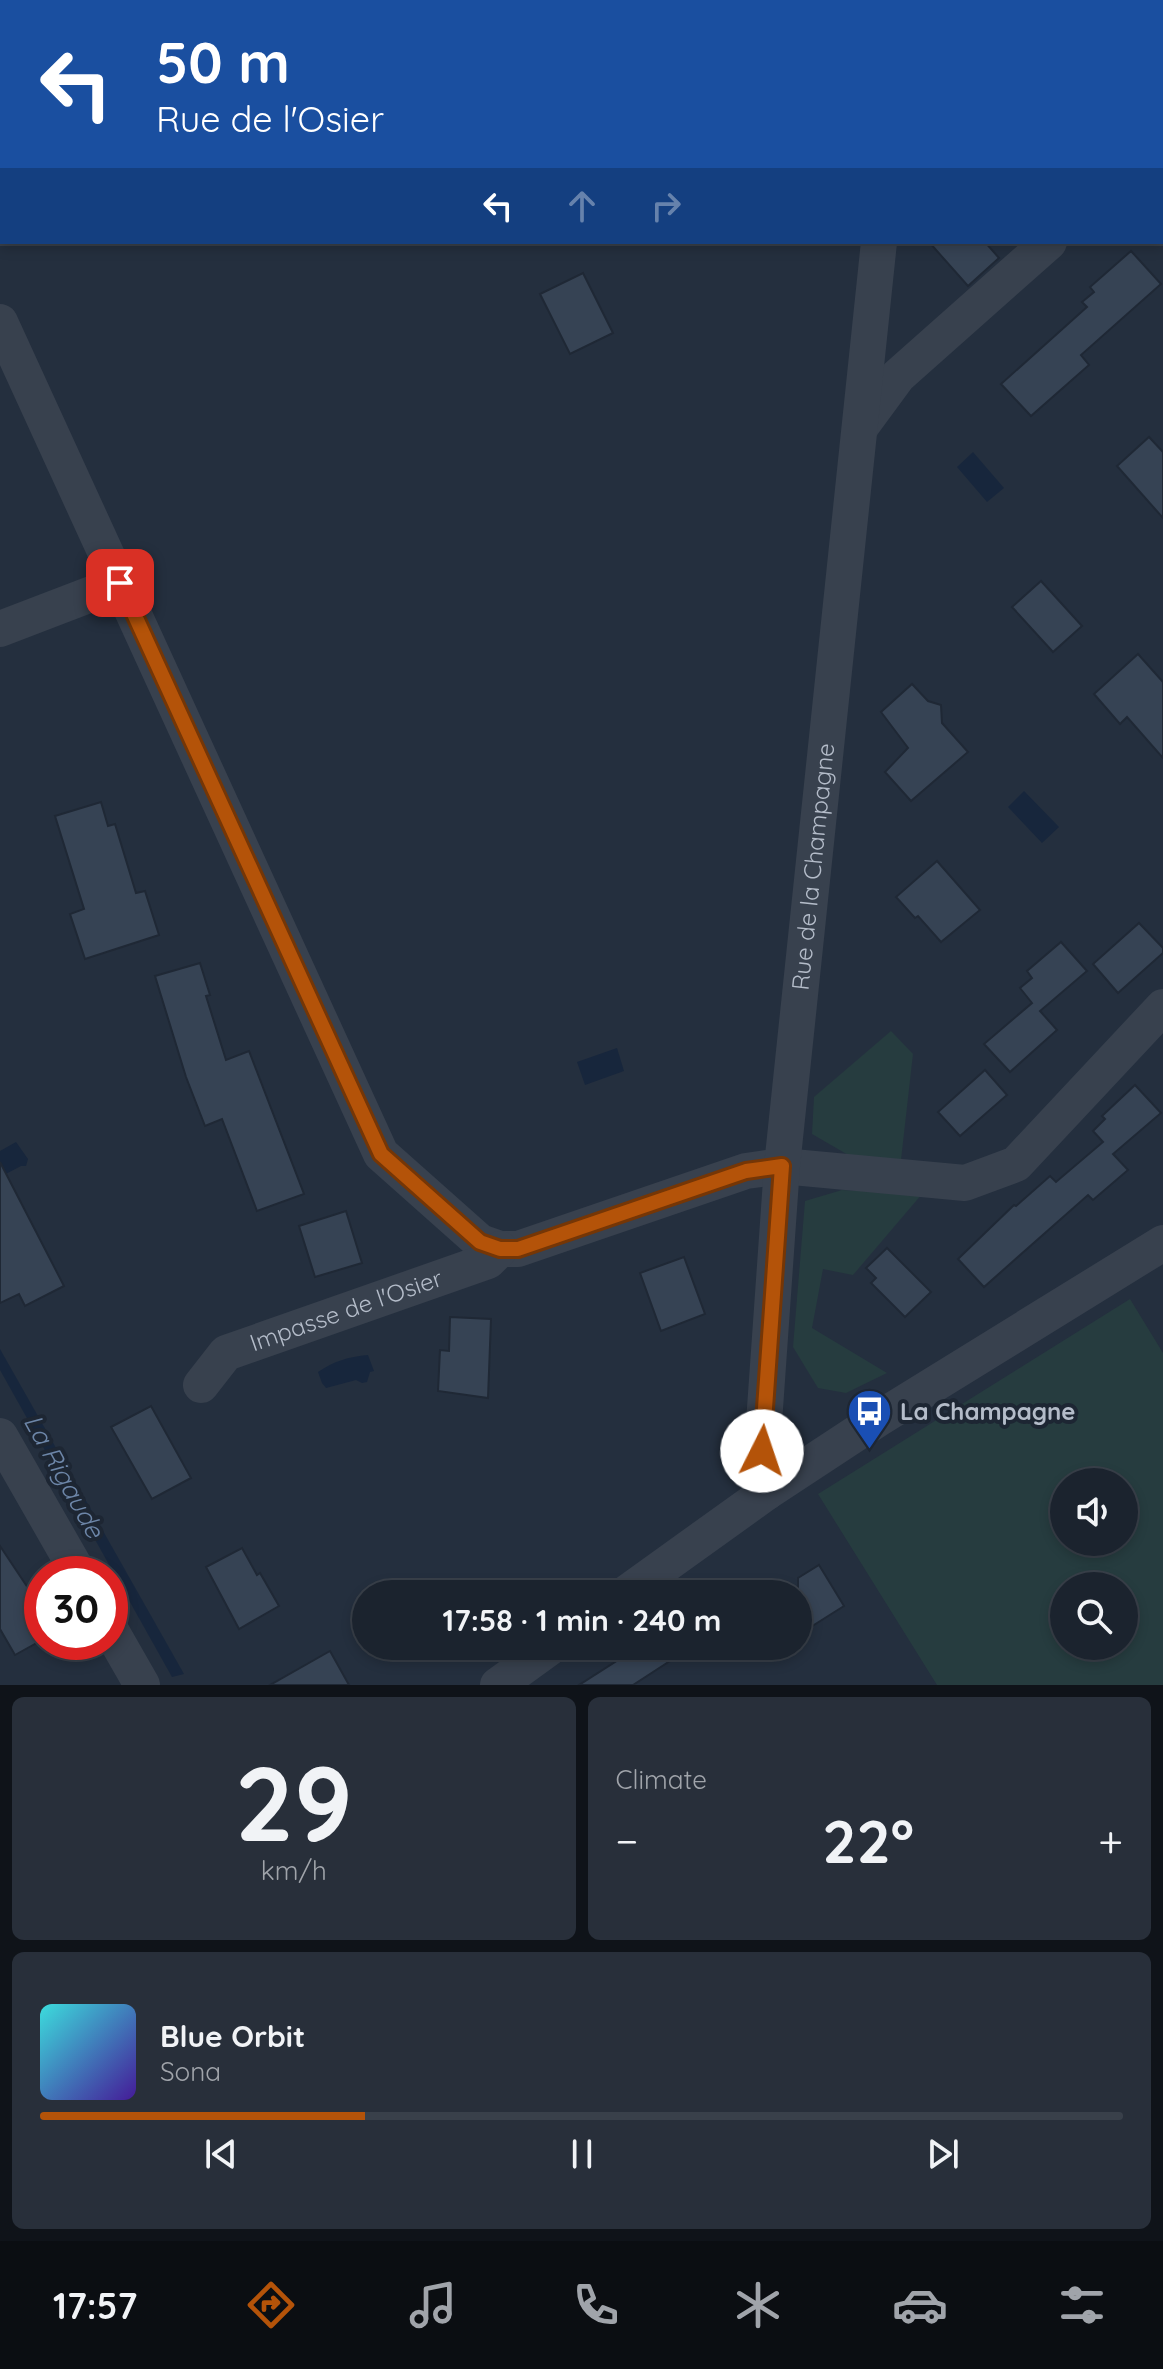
<!DOCTYPE html>
<meta charset="utf-8">
<style>
:root{--surface:#1b232e;--page:#282f3a;--text:#f1f3f6;--muted:#a0a4aa;--line:#39404a;--accent:#b45309}
body{margin:0;font-family:Quicksand,sans-serif;background:var(--page);color:var(--text);height:100vh;display:flex;flex-direction:column;font-size:30px;white-space:nowrap}
*{box-sizing:border-box;margin:0}
p{font-size:26px;color:var(--muted)}
.icon{flex:none;width:44px;height:44px;fill:none;stroke:currentColor;stroke-width:2;stroke-linecap:round;stroke-linejoin:round}
.map{position:relative;height:1685px;overflow:hidden}
.panel{display:flex;flex-direction:column;gap:12px;padding:12px;background:#0f1319;flex:1}
.panel>*{flex:none}
.top-card{position:absolute;left:0px;top:0px;width:1164px;height:244px;box-shadow:0 4px 12px #0003,0 0 0 2px var(--line);background:#1a4fa0;color:#fff;overflow:hidden}
.buttons{position:absolute;left:1050px;top:1468px;display:grid;gap:16px}
.buttons a{display:grid;place-items:center;width:88px;height:88px;border-radius:50%;background:var(--surface);box-shadow:0 4px 12px #0003,0 0 0 2px var(--line);font-size:40px}
.speed{position:absolute;left:24px;top:1556px;display:flex;gap:16px;font-size:40px;font-weight:700;text-align:center}
.speed>*{display:grid;place-content:center;width:104px;height:104px;border-radius:50%;background:var(--surface);box-shadow:0 4px 12px #0003,0 0 0 2px var(--line);line-height:1}
.speed .limit{border:12px solid #d22;background:#fff;color:#111}
.pin{position:absolute;display:grid;place-items:center;width:68px;height:68px;color:#fff;margin:-34px;border-radius:16px;box-shadow:0 4px 12px #0006}
.me{position:absolute;width:88px;margin:-44px;rotate:4deg;stroke-linejoin:round;filter:drop-shadow(0 0 6px #0008)}
.turn{display:flex;align-items:center;gap:28px;height:168px;padding:0 24px;font-size:36px}
.turn .icon{width:104px;height:104px;stroke-width:2.5}
.turn b{display:block;font-size:56px;line-height:68px}
.lanes{display:flex;align-items:center;height:76px;padding:0 24px;background:#0003;justify-content:center;gap:40px;direction:ltr}
.lanes .off{opacity:.35}
.big{font-size:60px;font-weight:700;line-height:1.1}
.panel .card{flex:1;display:flex;flex-direction:column;justify-content:center;gap:12px;min-width:0;padding:0 28px;border-radius:12px;background:var(--page)}
.panel .dial{align-items:center;gap:0}
.dial b{font-size:104px;line-height:1}
.song{display:flex;align-items:center;gap:24px}
.cover{width:96px;height:96px;border-radius:12px;background:linear-gradient(135deg,hsl(180 70% 55%),hsl(260 70% 35%))}
.played{height:8px;border-radius:4px;background:linear-gradient(90deg,var(--accent) 30%,var(--line) 30%)}
.keys{display:flex;justify-content:space-around;direction:ltr}
.heat{display:flex;justify-content:space-between;align-items:center;font-size:44px;direction:ltr}
.panel .tiles{flex:1;display:grid;gap:12px;grid-template-columns:1fr 1fr}
.card:last-child{grid-column:span 2}
.trip{position:absolute;left:352px;top:1580px;width:460px;height:80px;border-radius:40px;background:var(--surface);box-shadow:0 4px 12px #0003,0 0 0 2px var(--line);font-weight:700;line-height:80px;text-align:center}
.menu{display:flex;height:128px;justify-content:space-around;align-items:center;background:#0b0e12;color:var(--muted)}
.menu .icon{width:56px;height:56px}
.menu .current{color:var(--accent)}
.menu b{font-size:36px;color:var(--text)}
.map>svg:first-child{display:block}
.green{fill:#263c3f;fill-rule:evenodd}
.water{fill:#17263c}
.building{fill:#364354;stroke:#1f2835;stroke-width:2}
.lines{fill:none;stroke-linecap:round;stroke-linejoin:round}
.minor{stroke:#38414e;stroke-width:36}
.route-casing{stroke:#753606;stroke-width:20}
.route{stroke:#b45309;stroke-width:14}
.labels{text-anchor:middle;stroke-width:8;stroke-linejoin:round;paint-order:stroke}
.street-label{font-size:24px;fill:#b4bcc9;stroke:#1d2633}
.poi-label{font-size:24px;font-weight:bold;fill:#b4bcc9;stroke:#1d2633;text-anchor:start}
.water-label{font-size:26px;font-style:italic;fill:#6d86a8;stroke:#1d2633}
</style>
<div class="map">
<svg width="1163" height="1685" viewBox="0 0 1163 1685">
<rect width="100%" height="100%" fill="#242f3e"/>
<g class="green">
<path d="M891 1031 913 1054 901 1160 850 1156 812 1134 814 1097Z"/>
<path d="M842 1190 922 1194 853 1275 823 1269 812 1328 887 1373 846 1393 818 1388 793 1347 805 1201Z"/>
<path d="M1130 1299 1163 1353V1685H937L818 1494ZM1064 1482H1124V1542H1064ZM1064 1586H1124V1646H1064Z"/>
</g>
<g class="water">
<path d="M973 452 1004 488 987 502 957 467Z"/>
<path d="M1024 791 1059 827 1042 843 1008 807Z"/>
<path d="M617 1048 624 1071 585 1085 577 1062Z"/>
<path d="M16 1142 28 1159 26 1166H21L0 1177V1151Z"/>
<path d="M0 1349 184 1674 172 1677 0 1370Z"/>
<path d="M368 1355 374 1371 370 1372 367 1382 362 1383 356 1380 326 1388 322 1383 318 1372C334 1361 348 1357 368 1355Z"/>
</g>
<g class="building">
<path d="M929 242H985L999 258 968 286Z"/>
<path d="M1131 251 1161 284 1081 355 1089 365 1031 416 1001 384 1087 307 1082 302 1094 292 1090 287Z"/>
<path d="M583 273 613 333 570 354 540 294Z"/>
<path d="M1149 437 1163 452V518L1117 466Z"/>
<path d="M1041 581 1082 626 1053 652 1012 607Z"/>
<path d="M1138 654 1163 682V758L1127 717 1120 724 1094 694Z"/>
<path d="M912 684 928 701 941 705 942 723 968 752 911 801 885 772 908 748 881 712Z"/>
<path d="M101 802 108 826 115 824 136 893 145 891 159 935 85 959 70 914 84 909 55 816Z"/>
<path d="M937 861 980 910 941 942 918 916 915 918 896 897Z"/>
<path d="M1139 923 1163 948V953L1118 993 1093 964Z"/>
<path d="M1061 942 1087 971 1040 1011 1057 1030 1010 1072 984 1044 1032 1003 1020 988 1032 978 1027 971Z"/>
<path d="M200 963 210 995 206 996 226 1060 249 1051 304 1194 257 1211 222 1119 205 1126 186 1077 155 976Z"/>
<path d="M985 1070 1007 1095 960 1136 938 1112Z"/>
<path d="M1135 1085 1161 1113 1113 1154 1128 1170 1093 1200 1088 1195 984 1287 958 1259 1014 1205 1016 1206 1050 1176 1056 1182 1103 1142 1093 1131 1105 1119 1102 1116Z"/>
<path d="M0 1162 64 1286 25 1306 19 1294 0 1303Z"/>
<path d="M346 1211 362 1263 315 1277 299 1226Z"/>
<path d="M887 1248 931 1292 905 1317 871 1283 876 1278 866 1268Z"/>
<path d="M684 1257 705 1314 661 1331 640 1273Z"/>
<path d="M450 1317 491 1319 488 1398 438 1391 440 1350 449 1351Z"/>
<path d="M151 1406 191 1478 152 1499 111 1427Z"/>
<path d="M0 1546 42 1609V1640L15 1655 0 1629Z"/>
<path d="M242 1548 257 1575 260 1573 279 1606 239 1629 206 1567Z"/>
<path d="M819 1565 844 1606 798 1635V1578Z"/>
<path d="M635 1646H693L633 1685H579L618 1660 616 1658Z"/>
<path d="M330 1651 349 1685H270Z"/>
</g>
<g class="lines">
<g class="minor">
<path d="M902 2 903 0"/>
<path d="M1162 142 1163 141"/>
<path d="M0 322 381 1154 480 1242 500 1249H518L746 1171 782 1166 965 1183 1016 1164 1163 1007"/>
<path d="M862 425 898 376 1049 242"/>
<path d="M0 629 120 583"/>
<path id="s1" d="M201 1385 226 1353 488 1261 500 1249"/>
<path d="M0 1436 79 1574"/>
<path id="s2" d="M767 1492 762 1451 782 1166 879 242"/>
<path d="M625 1594 767 1492 878 1419 1163 1243"/>
<path d="M110 1629 142 1685"/>
<path d="M498 1685 552 1646"/>
</g>
</g>
<g class="lines">
<defs>
<path id="route" d="M120 583 381 1154 480 1242 500 1249H518L746 1171 782 1166 762 1451"/>
</defs>
<use href="#route" class="route-casing"/>
<use href="#route" class="route"/>
</g>
<defs>
<symbol id="bus-pin" viewBox="-11 -11 22 30"><path d="M0 17L-7.5 6A9.5 9.5 0 1 1 7.5 6Z" fill="#1a4fb4" stroke="#1d2633"/><path d="M-5-6H5V4H4V6H2V4H-2V6H-4V4H-5ZM-3.5-4V0h7V-4ZM-3.5 1.2v1.5H-2V1.2ZM2 1.2v1.5H3.5V1.2Z" fill="#fff"/></symbol>
</defs>
<g fill-rule="evenodd">
<use href="#bus-pin" x="844" y="1386" width="51" height="69"/>
</g>
<g class="labels">
<g class="street-label">
<text dy="8" stroke="none"><textPath href="#s2" startOffset="628">Rue de la Champagne</textPath></text>
<text dy="8" stroke="none"><textPath href="#s1" startOffset="168">Impasse de l'Osier</textPath></text>
</g>
<g class="poi-label">
<text x="900" y="1420">La Champagne</text>
</g>
<g class="water-label">
<text transform="translate(64 1476) rotate(61)" y="9">La Rigaude</text>
</g>
</g>
</svg>
<div class="buttons">
<a><svg class="icon" aria-label="sound" viewBox="0 0 24 24"><path d="M4 9h4l5-4v14l-5-4H4zM17 9q2 3 0 6"/></svg></a>
<a><svg class="icon" aria-label="search" viewBox="0 0 24 24"><circle cx="10" cy="10" r="6"/><path d="M15 15l6 6"/></svg></a>
</div>
<div class="speed"><div class="limit">30</div></div>
<div class="pin" style="left:120px;top:583px;background:#d93025"><svg class="icon" aria-label="arrive" viewBox="0 0 24 24"><path d="M6 21V4h12l-3 4 3 4H6"/></svg></div>
<svg class="me" style="left:762px;top:1451px" viewBox="-20 -20 40 40"><circle r="19" fill="#fff"/><path d="M0-13L10 11 0 6-10 11z" fill="#b45309"/></svg>
<div class="trip">17:58 · 1 min · 240 m</div>
<div class="top-card">
<div class="turn"><svg class="icon" aria-label="left" viewBox="0 0 24 24"><path d="M17 20v-9H6M10 6l-5 5 5 5"/></svg><div><b>50 m</b>Rue de l'Osier</div></div>
<div class="lanes"><svg class="icon" aria-label="left" viewBox="0 0 24 24"><path d="M17 20v-9H6M10 6l-5 5 5 5"/></svg><svg class="icon off" aria-label="ahead" viewBox="0 0 24 24"><path d="M12 20V5M6 11l6-6 6 6"/></svg><svg class="icon off" aria-label="right" viewBox="0 0 24 24"><path d="M7 20v-9h11M14 6l5 5-5 5"/></svg></div>
</div>
</div>
<section class="panel">
<div class="tiles">
<div class="card dial"><b>29</b><p>km/h</p></div>
<div class="card"><p>Climate</p>
<div class="heat"><a>−</a><b class="big">22°</b><a>+</a></div>
</div>
<div class="card">
<div class="song"><i class="cover"></i><div><b>Blue Orbit</b><p>Sona</p></div></div>
<div class="played"></div>
<div class="keys"><svg class="icon" aria-label="previous" viewBox="0 0 24 24"><path d="M18 5L8 12l10 7zM5 5v14"/></svg><svg class="icon" aria-label="pause" viewBox="0 0 24 24"><path d="M8 5v14M16 5v14"/></svg><svg class="icon" aria-label="next" viewBox="0 0 24 24"><path d="M6 5l10 7-10 7zM19 5v14"/></svg></div>
</div>
</div>
</section>
<nav class="menu">
<b>17:57</b>
<svg class="icon current" aria-label="directions" viewBox="0 0 24 24"><path d="M12 3l9 9-9 9-9-9zM9 14v-3h6M13 9l2 2-2 2"/></svg>
<svg class="icon" aria-label="music" viewBox="0 0 24 24"><path d="M9 18V5l10-2v13"/><circle cx="6" cy="18" r="3"/><circle cx="16" cy="16" r="3"/></svg>
<svg class="icon" aria-label="phone" viewBox="0 0 24 24"><path d="M5 4h4l2 5-3 2q2 4 5 5l2-3 5 2v4C11 20 4 13 5 4z"/></svg>
<svg class="icon" aria-label="climate" viewBox="0 0 24 24"><path d="M12 3v18M4 7l16 10M4 17L20 7"/></svg>
<svg class="icon" aria-label="car" viewBox="0 0 24 24"><path d="M5 17H2v-5l4-1 3-4h7l3 4 3 1v5h-3M9 17h6M6 11h13"/><circle cx="7" cy="17" r="2"/><circle cx="17" cy="17" r="2"/></svg>
<svg class="icon" aria-label="filters" viewBox="0 0 24 24"><path d="M4 7h16M4 17h16"/><circle cx="9" cy="7" r="2"/><circle cx="15" cy="17" r="2"/></svg>
</nav>
